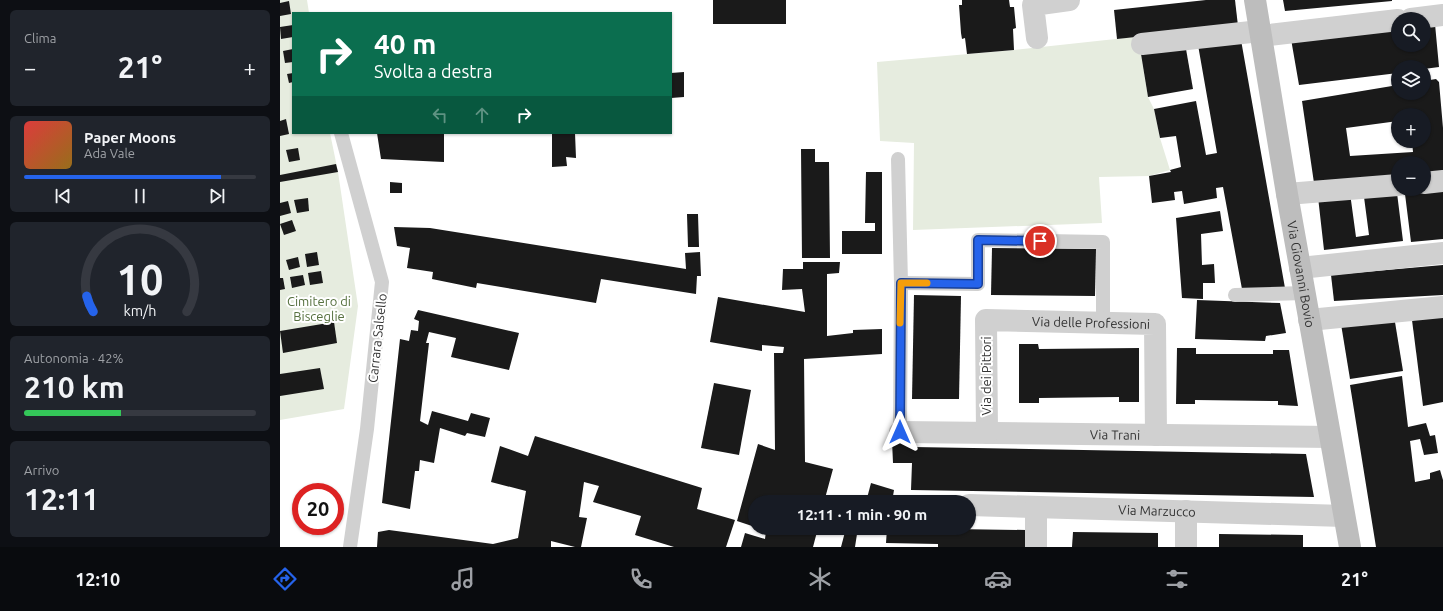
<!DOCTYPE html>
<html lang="it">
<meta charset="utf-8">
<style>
:root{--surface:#171b24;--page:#20242c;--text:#f1f3f6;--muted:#9ea1a6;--line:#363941;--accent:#2563eb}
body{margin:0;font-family:Ubuntu,sans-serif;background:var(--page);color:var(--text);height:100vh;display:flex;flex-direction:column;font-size:15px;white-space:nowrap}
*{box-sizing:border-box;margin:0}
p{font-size:13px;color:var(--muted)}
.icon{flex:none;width:22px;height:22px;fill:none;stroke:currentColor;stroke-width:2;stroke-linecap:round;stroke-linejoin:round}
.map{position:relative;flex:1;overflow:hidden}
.side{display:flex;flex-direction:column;gap:10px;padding:10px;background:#0d0f14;width:280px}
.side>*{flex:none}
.guide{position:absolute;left:12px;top:12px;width:380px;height:122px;border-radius:0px;box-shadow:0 1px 3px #0004;background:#0b6e4f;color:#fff;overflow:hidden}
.buttons{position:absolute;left:1111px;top:12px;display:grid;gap:8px}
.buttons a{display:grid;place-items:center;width:40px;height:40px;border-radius:50%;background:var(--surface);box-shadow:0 1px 3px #0004;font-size:20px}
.speed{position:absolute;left:12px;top:483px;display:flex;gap:8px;font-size:20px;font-weight:700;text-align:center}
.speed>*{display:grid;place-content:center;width:52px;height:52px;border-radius:50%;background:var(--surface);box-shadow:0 1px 3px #0004;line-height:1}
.speed .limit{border:6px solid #d22;background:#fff;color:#111}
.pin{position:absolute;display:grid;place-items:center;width:34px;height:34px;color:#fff;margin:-17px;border:2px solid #fff;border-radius:50%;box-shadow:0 1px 4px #0007}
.me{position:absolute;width:44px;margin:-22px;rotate:0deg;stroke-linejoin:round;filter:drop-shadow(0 0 3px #0008)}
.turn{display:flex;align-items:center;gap:14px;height:84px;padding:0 16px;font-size:18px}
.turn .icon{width:52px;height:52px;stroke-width:2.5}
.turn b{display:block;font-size:28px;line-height:34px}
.lanes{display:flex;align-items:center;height:38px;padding:0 16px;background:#0003;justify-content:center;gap:20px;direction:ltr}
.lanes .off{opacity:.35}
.big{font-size:30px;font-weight:700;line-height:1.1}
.side .tile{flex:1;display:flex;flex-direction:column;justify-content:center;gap:6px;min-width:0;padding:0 14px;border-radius:6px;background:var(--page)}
.side .dial{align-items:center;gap:0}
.dial svg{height:104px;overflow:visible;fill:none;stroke:var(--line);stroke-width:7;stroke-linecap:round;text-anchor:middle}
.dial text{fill:var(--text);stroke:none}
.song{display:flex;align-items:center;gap:12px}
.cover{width:48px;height:48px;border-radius:6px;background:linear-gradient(135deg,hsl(0 70% 55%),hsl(40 70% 35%))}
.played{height:4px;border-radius:2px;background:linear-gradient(90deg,var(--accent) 85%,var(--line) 85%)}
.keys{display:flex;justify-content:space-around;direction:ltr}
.heat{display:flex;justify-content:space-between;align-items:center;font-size:22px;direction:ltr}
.charge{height:6px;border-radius:3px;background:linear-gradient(90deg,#34c759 42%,var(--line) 0)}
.trip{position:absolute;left:468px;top:495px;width:228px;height:40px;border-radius:20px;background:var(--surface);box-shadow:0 1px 3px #0004;font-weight:700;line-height:40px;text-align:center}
.tab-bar{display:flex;height:64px;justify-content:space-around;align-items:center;background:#090b0e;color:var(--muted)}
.tab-bar .icon{width:28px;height:28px}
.tab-bar .on{color:var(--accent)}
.tab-bar b{font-size:18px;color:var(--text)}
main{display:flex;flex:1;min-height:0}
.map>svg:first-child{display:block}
.green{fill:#e6ecdf}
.building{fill:#1a1a1a;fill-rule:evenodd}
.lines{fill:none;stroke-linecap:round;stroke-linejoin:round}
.lane{stroke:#d0d0d0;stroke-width:14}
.street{stroke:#d0d0d0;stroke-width:22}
.secondary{stroke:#bdbdbd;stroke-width:22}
.route-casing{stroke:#184099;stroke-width:10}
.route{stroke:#2563eb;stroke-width:7}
.slow{stroke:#f59e0b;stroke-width:7}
.labels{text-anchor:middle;stroke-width:4;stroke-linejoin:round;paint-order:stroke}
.street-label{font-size:13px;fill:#333;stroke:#fff}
.park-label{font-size:13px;fill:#56703f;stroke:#fff}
</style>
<main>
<section class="side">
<div class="tile"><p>Clima</p>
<div class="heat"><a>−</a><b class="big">21°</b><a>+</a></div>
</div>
<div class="tile">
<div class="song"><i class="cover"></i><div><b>Paper Moons</b><p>Ada Vale</p></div></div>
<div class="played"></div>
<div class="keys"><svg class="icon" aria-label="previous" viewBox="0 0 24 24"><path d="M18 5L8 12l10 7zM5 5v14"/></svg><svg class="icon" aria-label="pause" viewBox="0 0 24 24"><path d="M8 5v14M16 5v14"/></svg><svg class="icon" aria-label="next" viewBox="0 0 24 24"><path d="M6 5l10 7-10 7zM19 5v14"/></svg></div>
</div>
<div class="tile dial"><svg viewBox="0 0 100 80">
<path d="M14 69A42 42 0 1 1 86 69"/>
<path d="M14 69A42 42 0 0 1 9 57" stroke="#2563eb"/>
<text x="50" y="56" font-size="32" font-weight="700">10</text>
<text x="50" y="72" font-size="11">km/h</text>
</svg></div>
<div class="tile"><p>Autonomia · 42%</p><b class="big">210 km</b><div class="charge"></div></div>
<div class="tile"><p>Arrivo</p><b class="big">12:11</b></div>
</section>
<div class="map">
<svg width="1163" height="547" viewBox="0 0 1163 547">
<rect width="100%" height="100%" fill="#fff"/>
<g class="green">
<path d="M0 0H27L29 13H13V133H50L58 172 78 306 64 409 0 420Z"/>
<path d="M854 37 861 54 868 97 874 109 880 138 890 170 869 176 819 177 822 223 633 230 634 143 600 141 597 62 734 50Z"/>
</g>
<g class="building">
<rect x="433" y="0" width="73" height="24"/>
<path d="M682 0H729L730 7H734L736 28 733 29 734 50 687 54 685 38 682 39 681 33 679 5H682Z"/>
<path d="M926 0H955L958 26 837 39 834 10Z"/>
<path d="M1003 0H1112V1L1005 11Z"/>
<path d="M9 1 11 14 0 16V3Z"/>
<path d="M1155 24 1159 67 1144 69V67H1118V73L1019 85 1011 39 1118 28V45H1144V25Z"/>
<path d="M13 25V37L1 39 0 27Z"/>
<path d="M961 40 1005 288 962 289 943 187 936 188 937 198 904 204 902 191 894 192 895 200 872 203 869 176 891 172 890 170 901 167 896 136 880 138 874 109 916 101 926 155 937 153 918 45Z"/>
<path d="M13 49V62L5 63 3 51Z"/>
<path d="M906 49 913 89 868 97 861 54Z"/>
<path d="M404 72V97L391 98V73Z"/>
<path d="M13 73V82L9 83 7 74Z"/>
<path d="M1156 79 1159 82 1163 128V173L1144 174V163H1118V176L1034 183 1022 101 1118 85V93H1144V81ZM1118 115H1144V141H1132L1133 152 1070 156 1066 128 1118 121Z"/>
<path d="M6 119 9 134 0 136V121Z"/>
<path d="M97 133H164V162L101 159Z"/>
<path d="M272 133H295L296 158 286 157 287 166 272 167Z"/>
<path d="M18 148 20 160 9 162 6 150Z"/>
<path d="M521 149H535V162H549L550 258H522Z"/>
<path d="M56 164 58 172 0 182V175Z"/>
<path d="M586 172H602V254H562V231H595V223H585Z"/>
<path d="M110 182 122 183V193H110Z"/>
<path d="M1163 191V239L1131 242 1125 194Z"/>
<path d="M1070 193 1076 237 1089 235 1084 197 1117 193 1123 241 1044 250 1038 197Z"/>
<path d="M28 198 29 211 17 213 14 200Z"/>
<path d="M8 201 11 213 0 216V203Z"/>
<path d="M940 211 943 231 921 234 922 265 934 264 935 283H923V299L902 298 896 218Z"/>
<path d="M407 214H418L419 247H408Z"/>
<path d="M12 220 16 231 4 235 0 224Z"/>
<path d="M114 227 150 228 406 269 405 253 420 252 421 276H417L416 294 321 279 316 303 197 283 196 288 152 279 153 272 127 268 130 248 117 246Z"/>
<path d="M712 248 816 249 815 296 711 295Z"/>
<path d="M37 252 39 265 27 267 25 254Z"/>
<path d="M18 257 20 267 9 270 6 260Z"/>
<path d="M523 262H560L559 273 547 274V336L573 333V330L602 329V354L524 359 525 462 553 469 544 502H475V527L457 521 478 444 495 450 494 353H503L504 347 482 345V351L430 342 438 297 525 312 522 289 502 290 503 269H523Z"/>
<path d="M1163 265V295L1054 301 1051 275Z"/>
<path d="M41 271 43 283 30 285 28 273Z"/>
<path d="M23 275 25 285 12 288 10 277Z"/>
<path d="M0 278H3L5 289 0 290Z"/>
<path d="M634 295 681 296 679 399H632Z"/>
<path d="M917 300 1000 303 1006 333 986 336 985 341 915 339Z"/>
<path d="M138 310 239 333 229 370 171 357 176 338 149 332 146 343H149L140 421 148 425 152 411 188 421 191 413 210 418 205 437 187 433 185 436 160 428 154 463 140 460 139 471H135L130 509 102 503 120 339 129 341 131 330 138 331 139 321 134 319Z"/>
<path d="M1163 315V402L1143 406 1132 320Z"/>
<path d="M1114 316 1123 371 1070 379 1061 324Z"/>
<path d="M54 322 57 343 3 353 0 331Z"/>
<path d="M739 344H758L759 349 859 348V402H839V397L759 398V403H739Z"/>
<path d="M897 348H916V354H993V350H1009L1018 406 998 405V401L915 400V404H896Z"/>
<path d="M40 368 44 389 0 396V374Z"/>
<path d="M1122 376 1128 427 1146 423 1150 436 1155 435 1158 453 1144 455 1140 439 1130 441 1135 482 1150 479V473L1160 470 1163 480V547H1096L1070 385Z"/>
<path d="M434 383 471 390 459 455 421 448Z"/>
<path d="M255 436 422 488 417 509 455 520 446 547H394L355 535 361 516 313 502 319 486 304 482 299 517 307 518 301 547H295L271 541V547H97L98 532 109 530 213 544 238 538 246 491 211 482 220 446 248 456Z"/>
<path d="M612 441H634L633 447 1026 454 1034 497 631 490 632 463H613Z"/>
<path d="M591 483 614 490 612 502H586Z"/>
<path d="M478 528H538L533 547H461L465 533 485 539 486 531Z"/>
<path d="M607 528 746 530V547H658V544L606 543Z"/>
<path d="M565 532 577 534 575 547H561Z"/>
<path d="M793 532 878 533V547H792Z"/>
<path d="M939 534 1023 535V547H939Z"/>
</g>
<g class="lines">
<g class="lane">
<path d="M61 133 102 282 87 429 70 547"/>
<path d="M618 159 621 283 620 432"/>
<path d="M621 283 698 284V240L823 242V323"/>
<path d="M955 295 1024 293"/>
</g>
<g class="street">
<path d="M1131 19 1163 15"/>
<path d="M981 36 1118 20"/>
<path d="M757 38 753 5 789 0"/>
<path d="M862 44 980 31"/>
<path d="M1144 183 1163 181"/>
<path d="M1007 194 1118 185"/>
<path d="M1020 268 1163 253"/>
<path d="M1029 320 1163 307"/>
<path id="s1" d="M620 432 1050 437"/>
<path id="s2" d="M707 433 706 320 875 324 876 435"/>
<path id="s3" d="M689 505 1064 516"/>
<path d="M906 511V547"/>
<path d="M756 547V507"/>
</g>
<path class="secondary" id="s4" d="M975 0 1007 194 1070 547"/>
</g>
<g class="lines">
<defs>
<path id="route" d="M620 432 621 283 698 284V240L760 241"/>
</defs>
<use href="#route" class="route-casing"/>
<use href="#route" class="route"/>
<path class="slow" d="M620 323 621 283H647"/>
</g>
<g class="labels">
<g class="street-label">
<text dy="5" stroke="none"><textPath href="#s4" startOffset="278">Via Giovanni Bovio</textPath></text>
<text dy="5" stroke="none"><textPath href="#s2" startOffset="218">Via delle Professioni</textPath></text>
<text transform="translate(97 338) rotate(-84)" y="5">Carrara Salsello</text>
<text transform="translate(706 376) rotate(-90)" y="5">Via dei Pittori</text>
<text dy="5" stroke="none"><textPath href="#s1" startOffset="215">Via Trani</textPath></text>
<text dy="5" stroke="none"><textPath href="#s3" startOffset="188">Via Marzucco</textPath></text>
</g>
<g class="park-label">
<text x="39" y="306">Cimitero di<tspan x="39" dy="15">Bisceglie</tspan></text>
</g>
</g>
</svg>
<div class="buttons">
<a><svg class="icon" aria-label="search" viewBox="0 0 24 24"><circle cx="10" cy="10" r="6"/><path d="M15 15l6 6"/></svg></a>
<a><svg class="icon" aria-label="layers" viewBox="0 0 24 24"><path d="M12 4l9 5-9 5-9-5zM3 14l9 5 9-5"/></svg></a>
<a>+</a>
<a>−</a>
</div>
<div class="speed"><div class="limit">20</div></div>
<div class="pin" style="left:760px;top:241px;background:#d93025"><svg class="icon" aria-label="arrive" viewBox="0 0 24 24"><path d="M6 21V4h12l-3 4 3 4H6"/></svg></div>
<svg class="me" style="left:620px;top:432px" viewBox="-20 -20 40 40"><path d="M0-17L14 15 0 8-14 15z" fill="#2563eb" stroke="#fff" stroke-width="4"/></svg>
<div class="trip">12:11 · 1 min · 90 m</div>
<div class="guide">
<div class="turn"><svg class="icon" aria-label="right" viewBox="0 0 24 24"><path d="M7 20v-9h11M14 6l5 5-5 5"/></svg><div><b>40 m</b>Svolta a destra</div></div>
<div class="lanes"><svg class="icon off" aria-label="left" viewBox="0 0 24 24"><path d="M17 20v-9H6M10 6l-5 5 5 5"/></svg><svg class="icon off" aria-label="ahead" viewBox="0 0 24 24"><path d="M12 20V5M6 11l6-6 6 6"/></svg><svg class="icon" aria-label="right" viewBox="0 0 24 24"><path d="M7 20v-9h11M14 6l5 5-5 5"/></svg></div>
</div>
</div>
</main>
<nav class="tab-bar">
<b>12:10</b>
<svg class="icon on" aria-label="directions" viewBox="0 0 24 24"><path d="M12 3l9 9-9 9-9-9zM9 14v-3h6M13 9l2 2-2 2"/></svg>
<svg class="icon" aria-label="music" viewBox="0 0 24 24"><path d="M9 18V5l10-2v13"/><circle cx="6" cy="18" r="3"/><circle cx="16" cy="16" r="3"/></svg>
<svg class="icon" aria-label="phone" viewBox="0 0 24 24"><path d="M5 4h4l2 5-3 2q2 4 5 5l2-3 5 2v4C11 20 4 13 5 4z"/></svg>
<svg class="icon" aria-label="climate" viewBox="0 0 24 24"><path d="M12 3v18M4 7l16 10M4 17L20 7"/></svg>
<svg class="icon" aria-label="car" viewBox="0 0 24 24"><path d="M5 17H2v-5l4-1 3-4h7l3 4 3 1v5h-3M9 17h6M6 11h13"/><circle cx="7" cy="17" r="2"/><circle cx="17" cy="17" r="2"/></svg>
<svg class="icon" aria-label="filters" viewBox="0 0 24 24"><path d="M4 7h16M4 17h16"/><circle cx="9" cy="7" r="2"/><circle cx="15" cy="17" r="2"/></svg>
<b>21°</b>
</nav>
